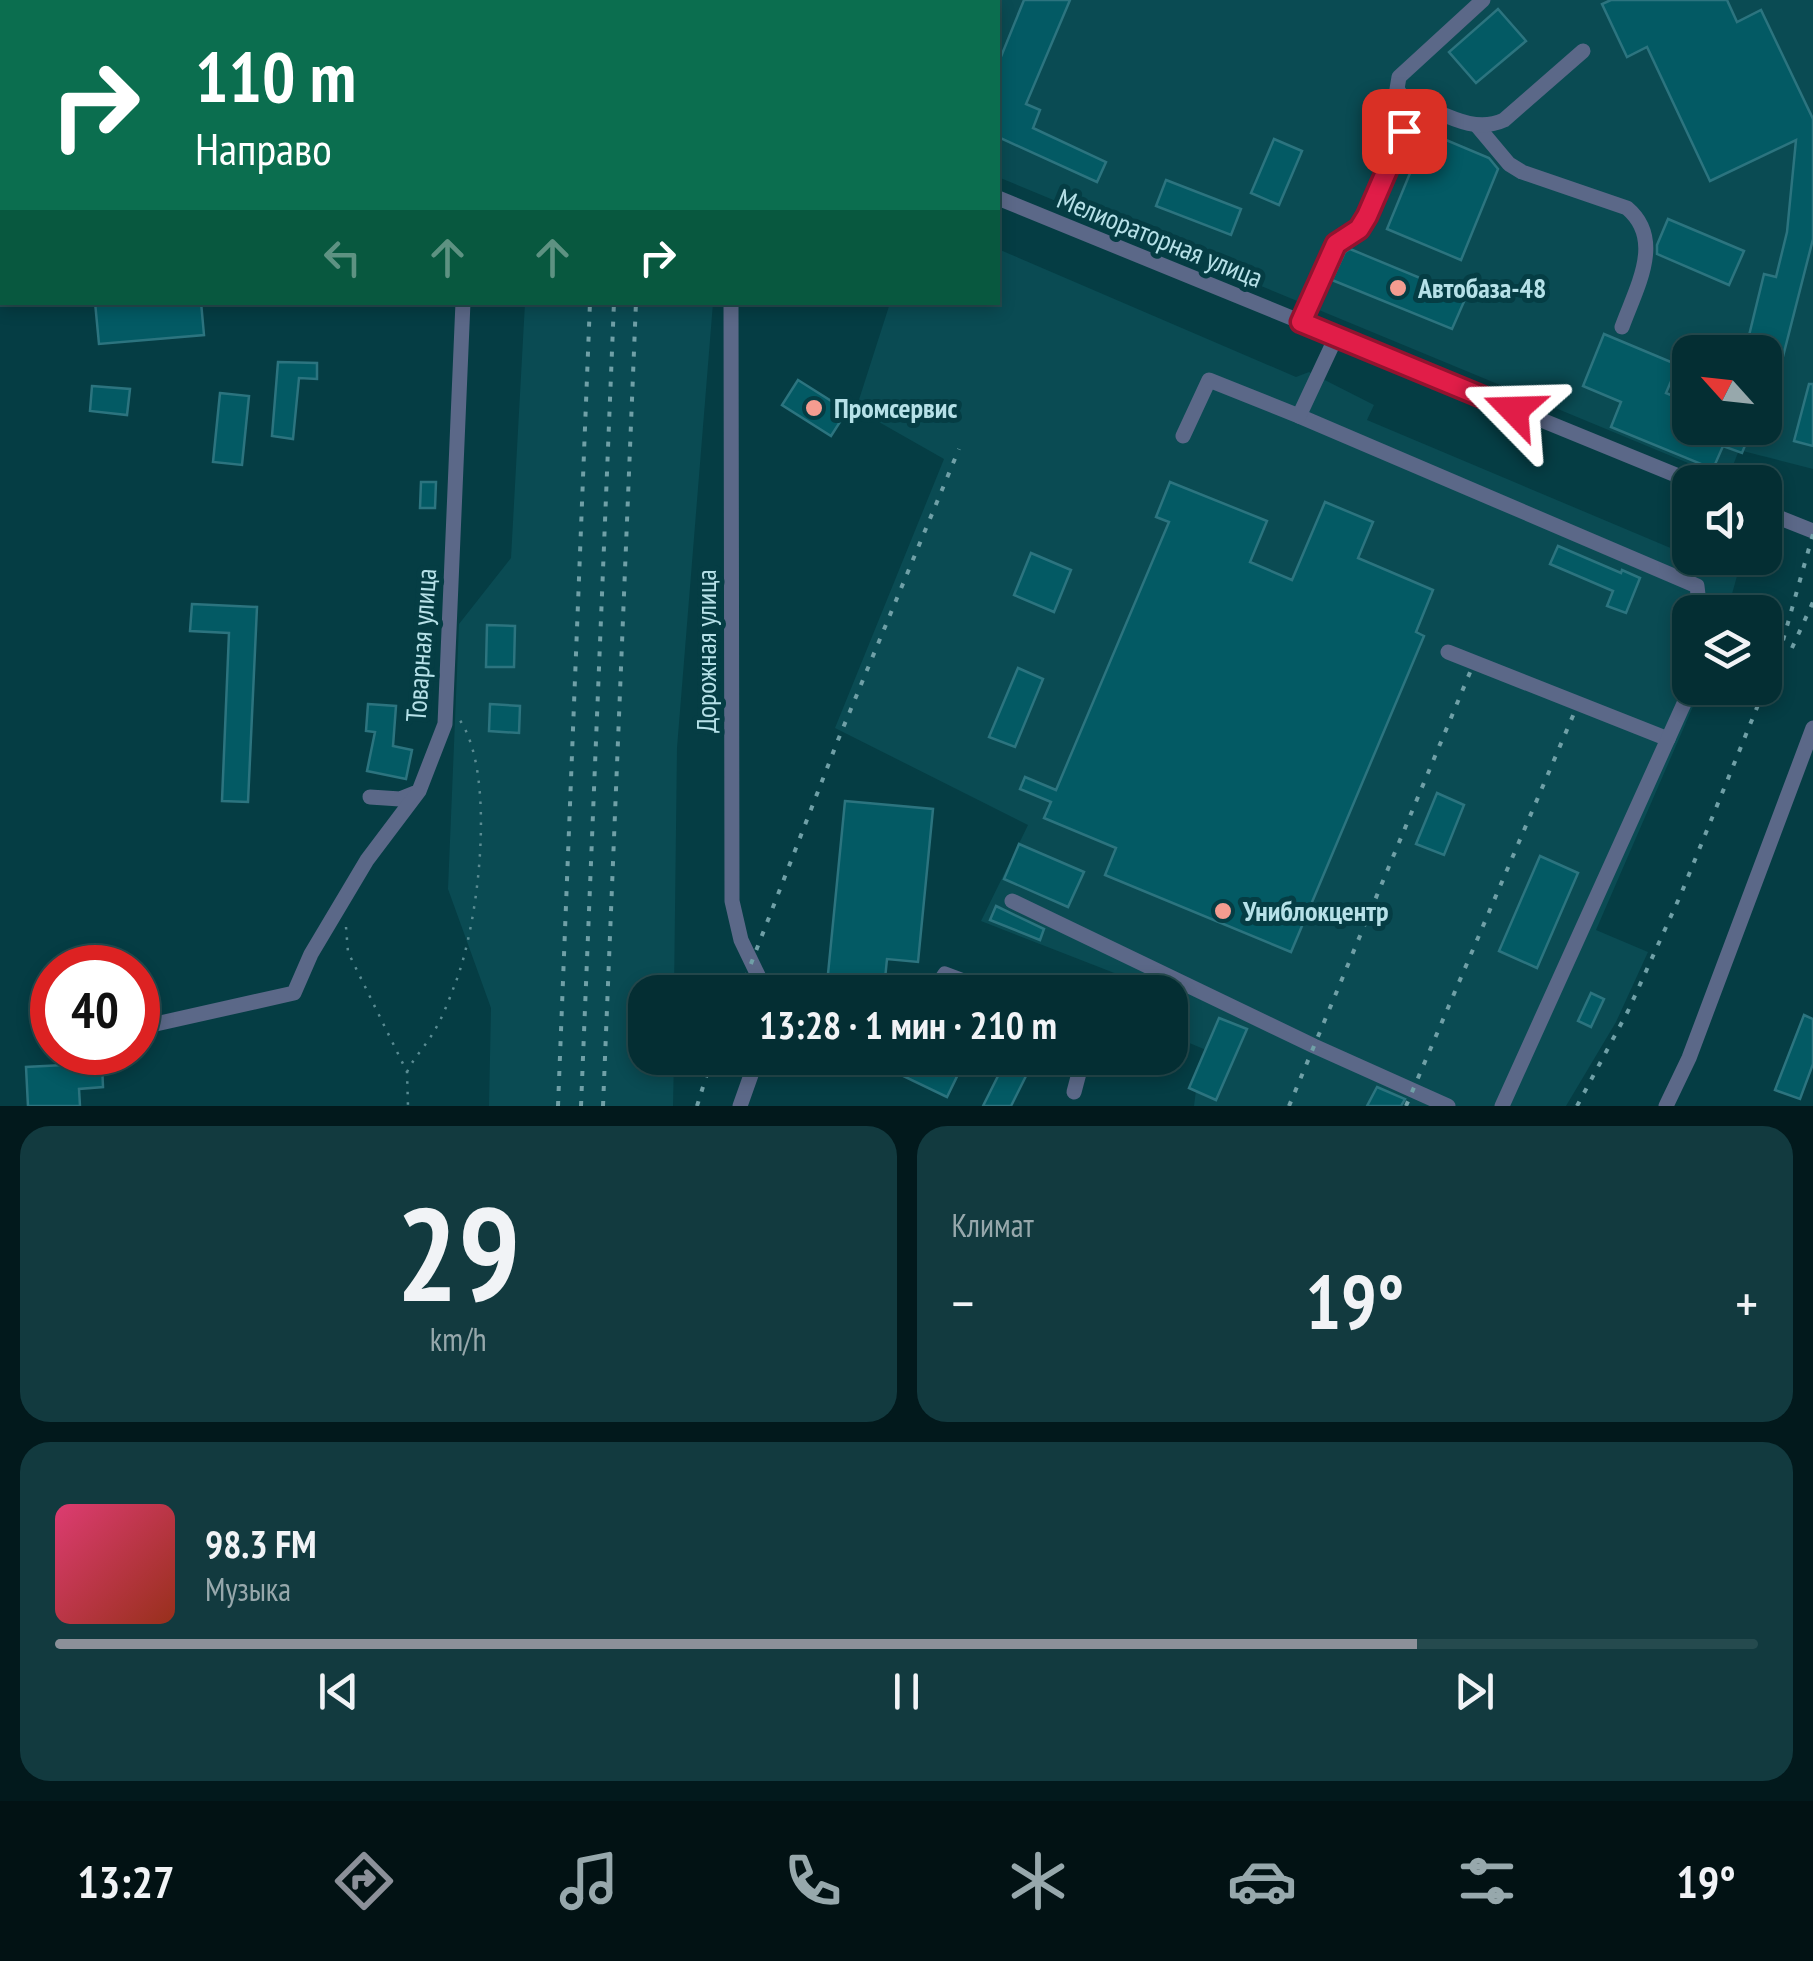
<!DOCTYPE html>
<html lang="ru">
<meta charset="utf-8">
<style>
:root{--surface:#042e33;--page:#123a3f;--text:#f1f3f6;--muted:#97a8ac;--line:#254a4e;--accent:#8c9099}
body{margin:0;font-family:"PT Sans Narrow",sans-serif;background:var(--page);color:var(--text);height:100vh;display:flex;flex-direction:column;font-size:38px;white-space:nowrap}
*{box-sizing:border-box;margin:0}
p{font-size:32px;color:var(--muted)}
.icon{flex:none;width:55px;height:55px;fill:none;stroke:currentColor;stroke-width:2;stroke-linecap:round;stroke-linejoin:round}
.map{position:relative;height:1106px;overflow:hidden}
.sheet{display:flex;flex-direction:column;gap:20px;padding:20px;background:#02191c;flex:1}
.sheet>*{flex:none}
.guide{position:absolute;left:0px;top:0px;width:1000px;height:305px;box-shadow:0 5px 15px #0003,0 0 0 2px var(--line);background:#0b6e4f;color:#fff;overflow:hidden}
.needle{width:65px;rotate:297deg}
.buttons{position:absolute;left:1672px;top:335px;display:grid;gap:20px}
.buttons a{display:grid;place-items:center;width:110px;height:110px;border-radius:20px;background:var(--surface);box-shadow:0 5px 15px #0003,0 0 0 2px var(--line);font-size:50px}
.speed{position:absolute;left:30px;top:945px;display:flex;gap:20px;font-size:50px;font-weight:700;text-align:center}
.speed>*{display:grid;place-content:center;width:130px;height:130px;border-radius:50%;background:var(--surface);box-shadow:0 5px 15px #0003,0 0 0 2px var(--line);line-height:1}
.speed .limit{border:15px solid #d22;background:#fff;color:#111}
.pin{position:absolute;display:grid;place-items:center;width:85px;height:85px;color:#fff;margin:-42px;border-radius:20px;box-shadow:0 5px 15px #0006}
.me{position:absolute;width:110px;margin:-55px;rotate:292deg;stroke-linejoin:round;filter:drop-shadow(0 0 8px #0008)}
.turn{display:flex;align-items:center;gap:35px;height:210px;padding:0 30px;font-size:45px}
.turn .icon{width:130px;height:130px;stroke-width:2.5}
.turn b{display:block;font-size:70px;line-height:85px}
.lanes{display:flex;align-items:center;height:95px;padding:0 30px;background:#0003;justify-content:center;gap:50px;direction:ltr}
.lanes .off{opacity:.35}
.big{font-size:75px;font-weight:600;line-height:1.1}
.sheet .tile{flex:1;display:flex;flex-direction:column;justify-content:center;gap:15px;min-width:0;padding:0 35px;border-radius:30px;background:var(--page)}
.sheet .dial{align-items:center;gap:0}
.dial b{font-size:130px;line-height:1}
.song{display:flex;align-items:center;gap:30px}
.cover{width:120px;height:120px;border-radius:15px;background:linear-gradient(135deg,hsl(340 70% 55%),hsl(10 70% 35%))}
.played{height:10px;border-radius:5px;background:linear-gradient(90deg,var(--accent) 80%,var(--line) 80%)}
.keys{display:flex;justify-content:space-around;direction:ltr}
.heat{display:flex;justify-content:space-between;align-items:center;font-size:55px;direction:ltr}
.sheet .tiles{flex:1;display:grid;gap:20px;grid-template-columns:1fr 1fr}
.tile:last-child{grid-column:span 2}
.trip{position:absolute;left:628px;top:975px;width:560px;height:100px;border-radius:30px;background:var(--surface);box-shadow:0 5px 15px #0003,0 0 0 2px var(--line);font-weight:600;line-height:100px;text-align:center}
.tabs{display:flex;height:160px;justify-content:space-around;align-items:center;background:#021214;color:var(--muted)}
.tabs .icon{width:70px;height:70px}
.tabs .selected{color:var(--accent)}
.tabs b{font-size:45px;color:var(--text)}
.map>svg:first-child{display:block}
.built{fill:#0a4b53;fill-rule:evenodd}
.building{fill:#035a64;stroke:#2c747f;stroke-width:2.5}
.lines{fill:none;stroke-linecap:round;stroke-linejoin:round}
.path{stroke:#5a8c93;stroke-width:2.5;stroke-dasharray:2.5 8;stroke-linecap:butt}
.minor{stroke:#5b6888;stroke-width:15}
.rail{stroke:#70a0a7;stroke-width:4;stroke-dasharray:5 10;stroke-linecap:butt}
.route-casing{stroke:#92132f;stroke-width:25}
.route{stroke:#e11d48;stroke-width:18}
.poi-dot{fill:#f59c90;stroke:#053d44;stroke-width:4}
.labels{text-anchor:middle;stroke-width:10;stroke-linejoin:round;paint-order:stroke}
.street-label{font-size:28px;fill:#b6e1e8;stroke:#053d44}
.poi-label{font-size:28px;font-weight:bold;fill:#b6e1e8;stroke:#053d44;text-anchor:start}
</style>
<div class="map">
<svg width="1813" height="1106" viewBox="0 0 1813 1106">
<rect width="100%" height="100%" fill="#053d44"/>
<g class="built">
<path d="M751 0H1813V469L1739 450 1732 468 1719 463 1717 475 998 177V2H751ZM1690 352H1765V428H1690Z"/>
<path d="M998 249 1296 377 1309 372 1374 405 1367 420 1737 576 1727 612H1690V688H1701L1596 930 1648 952 1616 1022 1566 1106H1194L1196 1090 1211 1052 1170 1035V1013L1176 997 981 921 1028 825 835 728 944 459 856 409 890 303 998 302Z"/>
<path d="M525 303H713L677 748 674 992H645V1058H674L673 1106H489L491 1008 448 889 459 624 511 558Z"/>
</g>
<g class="building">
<path d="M1024 0H1070L1026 104 1040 110 1033 128 1106 162 1097 182 998 137V64Z"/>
<path d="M1611 0H1727L1737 22 1761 10 1813 119V239L1778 376 1765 371V352H1745L1764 274 1776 277 1787 232 1796 140 1710 181 1647 47 1627 57 1602 4Z"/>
<path d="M1498 9 1526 41 1476 83 1449 52Z"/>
<path d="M1427 132 1489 158 1498 169 1461 260 1387 229Z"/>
<path d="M1274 139 1302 151 1279 205 1251 193Z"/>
<path d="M1166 180 1241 209 1231 235 1156 206Z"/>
<path d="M1668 219 1744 251 1729 285 1657 254V245Z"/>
<path d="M1350 249 1466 297 1452 329 1332 280 1345 252Z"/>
<path d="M95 302H201L204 335 99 344Z"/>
<path d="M1604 334 1678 365 1666 393 1690 403V428H1752L1742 453 1723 446 1713 469 1611 427 1621 402 1583 386Z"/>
<path d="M278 362 317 363V379L299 378 293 439 272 436Z"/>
<path d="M798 380 847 411 831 436 782 405Z"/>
<path d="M1809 384H1813V446L1794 441Z"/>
<path d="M92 386 130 389 127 415 90 411Z"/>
<path d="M220 393 249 396 242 465 213 462Z"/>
<path d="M421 482H436L435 508H420Z"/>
<path d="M1170 482 1267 521 1250 562 1292 580 1325 502 1373 522 1358 558 1433 590 1416 632 1424 636 1291 952 1105 875 1116 848 1044 818 1051 802 1020 789 1025 777 1056 790 1169 522 1156 517Z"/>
<path d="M1558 546 1621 573 1622 570 1640 578 1626 613 1607 606 1613 591 1550 564Z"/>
<path d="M1031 553 1071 570 1054 612 1014 595Z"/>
<path d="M192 604 257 607 248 802 222 801 229 633 190 631Z"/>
<path d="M487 625 515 626 514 667H486Z"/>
<path d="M1018 668 1043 679 1015 747 989 737Z"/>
<path d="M368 704 396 706 393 746 412 750 406 779 367 771 375 732 366 731Z"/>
<path d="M490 704 520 706 519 733 489 731Z"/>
<path d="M1437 793 1464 805 1444 855 1416 844Z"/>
<path d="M845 801 933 809 918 962 887 959 884 989 827 984Z"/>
<path d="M1019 844 1084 872 1068 907 1004 879Z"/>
<path d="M1540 856 1578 873 1537 968 1499 951Z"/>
<path d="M996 906 1044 929 1040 940 990 920Z"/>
<path d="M1591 993 1604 999 1591 1027 1578 1021Z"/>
<path d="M1804 1015 1813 1019V1064L1800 1099 1775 1090Z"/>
<path d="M1219 1018 1247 1029 1216 1100 1189 1088Z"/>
<path d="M910 1058H966L947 1097 901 1075Z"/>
<path d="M1007 1058H1018L1032 1064 1011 1106H983Z"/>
<path d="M102 1063 103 1087 79 1089 80 1106H28L26 1067Z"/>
<path d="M1377 1087 1405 1099 1401 1106H1367Z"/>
</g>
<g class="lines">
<g class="path">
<path d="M346 927 348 952 407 1072 408 1106"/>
<path d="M407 1072C414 1057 425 1047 433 1033 442 1019 449 1000 455 984 479 924 497 772 459 719"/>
</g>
<g class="minor">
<path d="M504 0 510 2"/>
<path d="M475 2 476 0"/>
<path d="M731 2 732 0"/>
<path d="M1416 103 1403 98 1397 89 1399 77 1483 0"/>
<path d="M1478 127 1509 164 1522 172 1627 208C1665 240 1636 288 1622 327"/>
<path d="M998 198 1693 482"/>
<path d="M731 302 732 901 741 940 766 992"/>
<path d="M1301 322 1336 244 1359 229 1367 216 1416 103C1445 114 1474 134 1504 120L1583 51"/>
<path d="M1299 416 1697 586 1700 612"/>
<path d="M1183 436 1209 380 1299 416 1336 337"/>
<path d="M1765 512 1813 531"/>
<path d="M1448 652 1668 739"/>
<path d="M370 797 400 799 415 793"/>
<path d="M1012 901 1314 1046 1448 1106"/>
<path d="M933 992 945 974 993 992"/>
<path d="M138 1028 294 993 311 954 367 860 419 791 445 724 463 302"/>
<path d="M888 1061 890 1058"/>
<path d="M1074 1092 1083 1058"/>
<path d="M740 1106 757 1058"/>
<path d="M1502 1106 1691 688"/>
<path d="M1666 1106 1689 1058 1813 728"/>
</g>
<g class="rail">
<path d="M602 2V0"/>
<path d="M626 2V0"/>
<path d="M648 2V0"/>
<path d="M1792 648 1813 602"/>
<path d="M740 992 838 740 959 449"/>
<path d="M558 1106 590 302"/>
<path d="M581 1106 614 302"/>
<path d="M603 1106 636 302"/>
<path d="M697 1106 712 1058"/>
<path d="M1289 1106 1471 670"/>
<path d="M1406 1106 1575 711"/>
<path d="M1577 1106 1628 1011 1681 894 1780 651 1813 534"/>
</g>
</g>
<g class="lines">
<defs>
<path id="route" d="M1404 131 1367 216 1359 229 1336 244 1301 322 1514 410"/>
</defs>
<use href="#route" class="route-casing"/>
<use href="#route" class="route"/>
</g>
<g class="poi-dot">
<circle cx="1398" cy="288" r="10"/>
<circle cx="814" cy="408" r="10"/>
<circle cx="1223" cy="911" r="10"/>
</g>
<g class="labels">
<g class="street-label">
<text transform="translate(1160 238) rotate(22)" y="10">Мелиораторная улица</text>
<text transform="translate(421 645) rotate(-86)" y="10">Товарная улица</text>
<text transform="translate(706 651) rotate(-90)" y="10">Дорожная улица</text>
</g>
<g class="poi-label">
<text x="1418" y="298">Автобаза-48</text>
<text x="834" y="418">Промсервис</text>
<text x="1243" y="921">Униблокцентр</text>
</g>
</g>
</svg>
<div class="buttons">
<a><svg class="needle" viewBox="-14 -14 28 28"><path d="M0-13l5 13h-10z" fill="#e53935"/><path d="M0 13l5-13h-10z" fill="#97a8ac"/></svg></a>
<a><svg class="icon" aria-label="sound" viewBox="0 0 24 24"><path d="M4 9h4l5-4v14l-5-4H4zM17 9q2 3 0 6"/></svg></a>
<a><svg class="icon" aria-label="layers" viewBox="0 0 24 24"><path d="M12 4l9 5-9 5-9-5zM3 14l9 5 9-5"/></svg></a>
</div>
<div class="speed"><div class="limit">40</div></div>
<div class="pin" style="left:1404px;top:131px;background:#d93025"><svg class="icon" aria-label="arrive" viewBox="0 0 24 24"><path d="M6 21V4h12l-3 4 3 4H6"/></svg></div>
<svg class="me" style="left:1514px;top:410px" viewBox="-20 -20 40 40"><path d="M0-17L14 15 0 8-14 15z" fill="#e11d48" stroke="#fff" stroke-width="4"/></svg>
<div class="trip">13:28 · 1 мин · 210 m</div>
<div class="guide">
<div class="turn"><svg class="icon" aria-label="right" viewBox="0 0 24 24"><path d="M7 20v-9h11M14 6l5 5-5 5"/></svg><div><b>110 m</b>Направо</div></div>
<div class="lanes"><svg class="icon off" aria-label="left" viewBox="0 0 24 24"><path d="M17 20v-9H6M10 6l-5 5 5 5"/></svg><svg class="icon off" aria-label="ahead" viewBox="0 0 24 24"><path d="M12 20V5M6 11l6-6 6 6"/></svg><svg class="icon off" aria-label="ahead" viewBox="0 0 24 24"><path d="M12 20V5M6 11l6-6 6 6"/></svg><svg class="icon" aria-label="right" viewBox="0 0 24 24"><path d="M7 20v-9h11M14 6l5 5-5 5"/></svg></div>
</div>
</div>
<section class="sheet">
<div class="tiles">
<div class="tile dial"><b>29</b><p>km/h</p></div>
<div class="tile"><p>Климат</p>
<div class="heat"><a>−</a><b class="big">19°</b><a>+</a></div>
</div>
<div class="tile">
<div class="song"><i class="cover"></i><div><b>98.3 FM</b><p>Музыка</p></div></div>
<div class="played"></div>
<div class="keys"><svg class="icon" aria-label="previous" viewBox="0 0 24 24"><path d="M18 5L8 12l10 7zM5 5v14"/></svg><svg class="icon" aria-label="pause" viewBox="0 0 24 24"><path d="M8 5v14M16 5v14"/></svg><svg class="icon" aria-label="next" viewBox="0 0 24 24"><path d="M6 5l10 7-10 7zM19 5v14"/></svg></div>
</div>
</div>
</section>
<nav class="tabs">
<b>13:27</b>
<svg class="icon selected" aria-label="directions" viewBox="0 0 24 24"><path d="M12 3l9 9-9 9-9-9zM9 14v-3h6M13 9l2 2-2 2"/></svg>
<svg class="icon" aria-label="music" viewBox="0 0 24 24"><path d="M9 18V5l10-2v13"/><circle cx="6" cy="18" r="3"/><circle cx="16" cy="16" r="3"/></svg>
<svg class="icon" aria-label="phone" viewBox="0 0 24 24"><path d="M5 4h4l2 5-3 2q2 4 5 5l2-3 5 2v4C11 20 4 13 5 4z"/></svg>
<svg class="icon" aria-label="climate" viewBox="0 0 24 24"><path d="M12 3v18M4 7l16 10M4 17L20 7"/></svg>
<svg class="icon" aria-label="car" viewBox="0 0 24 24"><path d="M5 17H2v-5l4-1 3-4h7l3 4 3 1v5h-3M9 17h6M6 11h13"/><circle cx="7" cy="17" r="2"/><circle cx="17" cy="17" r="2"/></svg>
<svg class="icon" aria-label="filters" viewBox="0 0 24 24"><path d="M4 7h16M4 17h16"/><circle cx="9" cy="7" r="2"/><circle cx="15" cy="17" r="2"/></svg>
<b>19°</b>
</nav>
